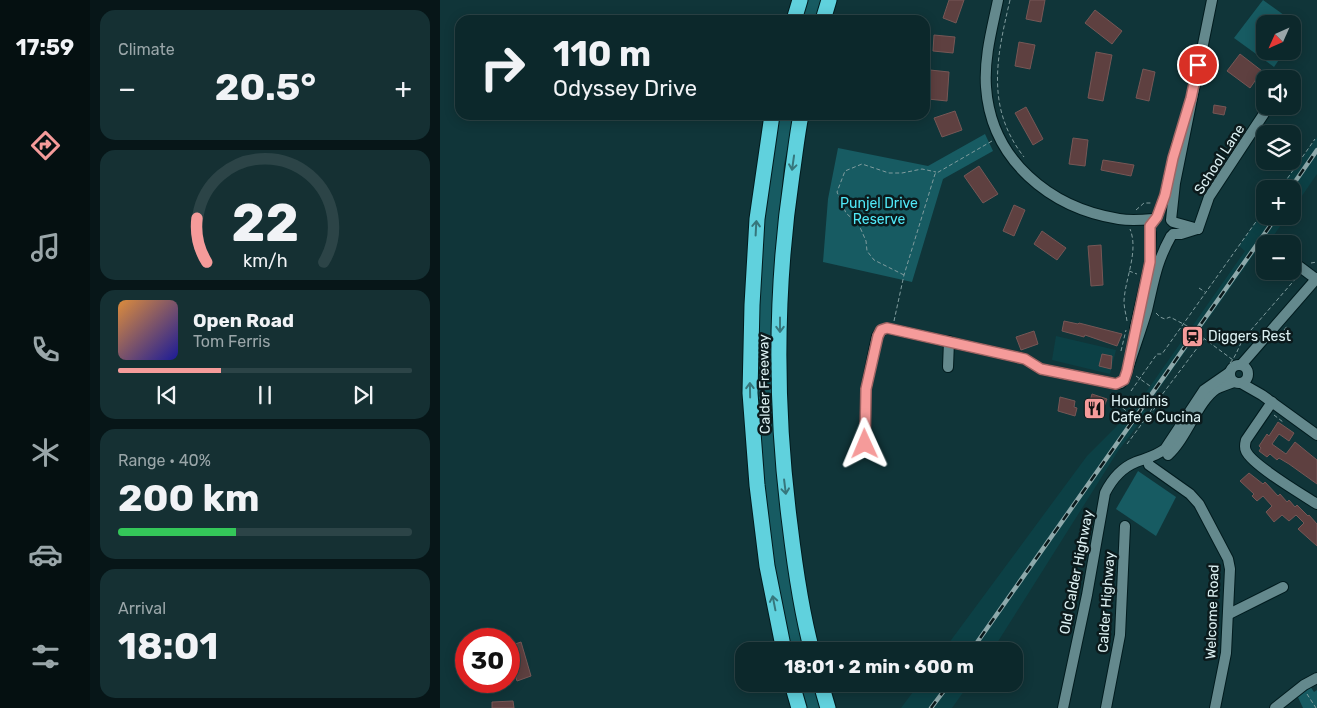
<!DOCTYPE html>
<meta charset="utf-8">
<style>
:root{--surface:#0c282b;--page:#153033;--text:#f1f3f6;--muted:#9aa6a9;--line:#2c4447;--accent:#f59b9a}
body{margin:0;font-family:Rubik,sans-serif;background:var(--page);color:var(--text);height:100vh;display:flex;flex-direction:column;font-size:19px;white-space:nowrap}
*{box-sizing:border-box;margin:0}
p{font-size:16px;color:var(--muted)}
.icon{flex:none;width:28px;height:28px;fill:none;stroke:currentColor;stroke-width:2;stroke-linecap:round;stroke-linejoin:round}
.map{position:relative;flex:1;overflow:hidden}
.details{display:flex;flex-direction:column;gap:10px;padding:10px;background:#071618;width:350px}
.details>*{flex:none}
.banner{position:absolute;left:15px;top:15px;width:475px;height:105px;border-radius:15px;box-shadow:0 2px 12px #0003,0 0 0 1px var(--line);background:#0c282b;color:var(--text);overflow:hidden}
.needle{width:32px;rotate:225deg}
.tools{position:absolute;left:816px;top:15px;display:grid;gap:10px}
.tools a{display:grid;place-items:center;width:45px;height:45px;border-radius:10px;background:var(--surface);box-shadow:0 2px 12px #0003,0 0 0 1px var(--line);font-size:25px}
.speed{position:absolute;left:15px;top:628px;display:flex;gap:10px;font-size:25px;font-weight:700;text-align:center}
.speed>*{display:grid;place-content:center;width:65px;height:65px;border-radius:50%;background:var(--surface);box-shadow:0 2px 12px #0003,0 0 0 1px var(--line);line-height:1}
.speed .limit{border:8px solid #d22;background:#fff;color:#111}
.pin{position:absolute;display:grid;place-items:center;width:42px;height:42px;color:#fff;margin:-21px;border:2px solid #fff;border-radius:50%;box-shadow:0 1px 5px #0007}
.me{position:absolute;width:55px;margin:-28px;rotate:359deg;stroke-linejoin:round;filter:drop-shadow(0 0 4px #0008)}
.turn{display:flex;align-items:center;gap:18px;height:105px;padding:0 15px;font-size:22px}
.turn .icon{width:65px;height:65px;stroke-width:2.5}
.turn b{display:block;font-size:35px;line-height:42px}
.big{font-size:38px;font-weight:700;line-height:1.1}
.details .card{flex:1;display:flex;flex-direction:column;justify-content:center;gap:8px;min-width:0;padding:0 18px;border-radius:15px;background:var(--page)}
.details .dial{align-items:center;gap:0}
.dial svg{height:130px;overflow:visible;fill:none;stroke:var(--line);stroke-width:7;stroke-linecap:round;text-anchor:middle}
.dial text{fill:var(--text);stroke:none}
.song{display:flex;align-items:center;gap:15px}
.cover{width:60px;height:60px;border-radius:8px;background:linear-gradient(135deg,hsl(30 70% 55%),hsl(240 70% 35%))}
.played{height:5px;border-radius:2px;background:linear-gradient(90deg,var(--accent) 35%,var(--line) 35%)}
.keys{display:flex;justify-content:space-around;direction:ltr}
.heat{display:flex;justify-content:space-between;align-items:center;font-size:28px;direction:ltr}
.charge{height:8px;border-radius:4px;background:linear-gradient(90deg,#34c759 40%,var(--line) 0)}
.trip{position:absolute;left:295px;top:642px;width:288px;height:50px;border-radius:15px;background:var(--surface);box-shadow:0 2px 12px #0003,0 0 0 1px var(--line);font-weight:700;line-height:50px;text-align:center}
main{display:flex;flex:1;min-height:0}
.tab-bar{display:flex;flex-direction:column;width:90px;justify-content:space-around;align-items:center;background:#051011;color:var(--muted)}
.tab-bar .icon{width:35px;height:35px}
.tab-bar .on{color:var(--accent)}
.tab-bar b{font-size:22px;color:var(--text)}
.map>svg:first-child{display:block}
.built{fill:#0c4045}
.green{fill:#175b62}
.building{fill:#5e4040;stroke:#765756}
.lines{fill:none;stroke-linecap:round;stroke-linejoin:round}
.minor-casing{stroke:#011b1e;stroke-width:12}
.highway-casing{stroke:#011b1e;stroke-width:17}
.path{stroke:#809c9e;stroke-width:1;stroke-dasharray:4 2.5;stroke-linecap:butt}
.minor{stroke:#64898d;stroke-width:10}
.highway{stroke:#60d1dd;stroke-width:15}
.rail-casing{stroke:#8ea9ab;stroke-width:4.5}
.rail{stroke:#0b1a1c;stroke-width:2.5;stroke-dasharray:8;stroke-linecap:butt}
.oneway{stroke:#36767c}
.route-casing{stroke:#9f6564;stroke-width:12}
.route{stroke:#f59b9a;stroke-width:9}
.labels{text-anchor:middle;stroke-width:5;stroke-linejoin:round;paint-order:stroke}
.street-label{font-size:14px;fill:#dcf0f2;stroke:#0b1a1c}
.park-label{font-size:14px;fill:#50e8f7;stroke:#0b1a1c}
.poi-label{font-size:14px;fill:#dcf0f2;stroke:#0b1a1c;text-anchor:start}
</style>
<main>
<nav class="tab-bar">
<b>17:59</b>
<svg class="icon on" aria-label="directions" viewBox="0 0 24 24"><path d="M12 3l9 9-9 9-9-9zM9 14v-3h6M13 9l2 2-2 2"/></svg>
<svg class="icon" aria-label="music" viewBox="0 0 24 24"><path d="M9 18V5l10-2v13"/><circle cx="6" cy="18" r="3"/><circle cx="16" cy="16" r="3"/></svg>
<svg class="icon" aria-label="phone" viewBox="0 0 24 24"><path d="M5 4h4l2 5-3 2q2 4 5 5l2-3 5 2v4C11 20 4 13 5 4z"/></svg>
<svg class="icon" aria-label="climate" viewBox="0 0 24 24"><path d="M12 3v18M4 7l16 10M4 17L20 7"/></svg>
<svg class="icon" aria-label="car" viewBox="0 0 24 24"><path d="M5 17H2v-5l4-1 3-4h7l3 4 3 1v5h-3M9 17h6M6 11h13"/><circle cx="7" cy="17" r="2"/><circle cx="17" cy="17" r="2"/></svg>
<svg class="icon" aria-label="filters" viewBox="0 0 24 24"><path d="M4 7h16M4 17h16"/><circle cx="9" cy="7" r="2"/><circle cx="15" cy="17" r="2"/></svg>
</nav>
<section class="details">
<div class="card"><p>Climate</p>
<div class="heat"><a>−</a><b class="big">20.5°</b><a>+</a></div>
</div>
<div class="card dial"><svg viewBox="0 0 100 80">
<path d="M14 69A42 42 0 1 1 86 69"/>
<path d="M14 69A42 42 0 0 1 8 42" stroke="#f59b9a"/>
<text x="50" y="56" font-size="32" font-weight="700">22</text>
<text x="50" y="72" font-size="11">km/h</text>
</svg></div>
<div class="card">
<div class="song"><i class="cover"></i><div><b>Open Road</b><p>Tom Ferris</p></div></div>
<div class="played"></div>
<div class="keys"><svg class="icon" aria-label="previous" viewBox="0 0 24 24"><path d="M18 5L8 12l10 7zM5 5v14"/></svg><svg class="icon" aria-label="pause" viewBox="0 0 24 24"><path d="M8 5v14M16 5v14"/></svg><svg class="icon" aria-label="next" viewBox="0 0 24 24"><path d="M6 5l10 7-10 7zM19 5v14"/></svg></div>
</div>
<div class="card"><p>Range · 40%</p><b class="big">200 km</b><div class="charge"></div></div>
<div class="card"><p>Arrival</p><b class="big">18:01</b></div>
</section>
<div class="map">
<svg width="877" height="708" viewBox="0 0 877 708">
<rect width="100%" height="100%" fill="#103539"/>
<g class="built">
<path d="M877 137V174L853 209 852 189H839Z"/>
<path d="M825 209V216H847L828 244 822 243 704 410 707 413 678 451 552 651H503L647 456 684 419 692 402 697 405 805 251 799 246Z"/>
<path d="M616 336 676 350 670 374 612 360Z"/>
<path d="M479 684H529L512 708H461Z"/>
</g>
<g class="green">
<path d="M366 0H384L378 20H361Z"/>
<path d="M823 0 862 28 853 41 852 24H825V51H845L834 67 794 38Z"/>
<path d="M339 115H354L344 165 334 273 333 375 369 651H352C324 534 309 408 318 288 322 230 330 172 339 115Z"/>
<path d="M545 134 553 151 503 179 472 282 383 262 388 199 398 148 488 166Z"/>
<path d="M698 471 736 497 716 536 676 509Z"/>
<path d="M360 684H377L383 708H366Z"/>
<path d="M870 686 874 692 877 690V708H863L857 695Z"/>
</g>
<g class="building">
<path d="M509 0H524L516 23 503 18Z"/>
<path d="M590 0H605L601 22 586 19Z"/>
<path d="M655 10 682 31 672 44 645 23Z"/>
<path d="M494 35 515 37 513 53 493 51Z"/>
<path d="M579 42 595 45 590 69 575 66Z"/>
<path d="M656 52 672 55 663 101 648 98Z"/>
<path d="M800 54 822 71 810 88 787 71Z"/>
<path d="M703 69 715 72 709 101 696 98Z"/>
<path d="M490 70 509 72 507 101 488 99Z"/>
<path d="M774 105 786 107 784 115 773 113Z"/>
<path d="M586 107 603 139 593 145 575 113Z"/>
<path d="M515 111 522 130 502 137 494 118Z"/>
<path d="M633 138 648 140 645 166 629 164Z"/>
<path d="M663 160 694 165 691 176 661 170Z"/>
<path d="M539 166 558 194 543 203 524 176Z"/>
<path d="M574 205 585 210 574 236 563 231Z"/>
<path d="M602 231 626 248 617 260 594 244Z"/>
<path d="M661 245 663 285 651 286 648 246Z"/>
<path d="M624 321 638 324 639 323 682 334 677 346 645 335 644 337 622 331Z"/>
<path d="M594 331 598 344 581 350 576 337Z"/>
<path d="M662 354 672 356 671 369 659 366Z"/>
<path d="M652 394 667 399 662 412 648 408Z"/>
<path d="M620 397 635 401 634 407 637 408 635 416 618 411Z"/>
<path d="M838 422 854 433 849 441 839 434 832 444 846 454 855 442 877 460V484L849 464 839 458 837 460 830 454 827 457 819 451 821 448 819 446 827 434 829 436Z"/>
<path d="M809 473 823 484 825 482 838 496 840 494 847 502 849 500 855 507 857 505 868 516 869 515 877 524V546L858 529 864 523 856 515 849 521 842 515 834 522 826 512 832 506 823 496 817 501 812 496 814 494 800 481Z"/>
<path d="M81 642 91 676 77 681 69 658V646Z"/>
<path d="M73 701 74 708H52V702Z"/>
</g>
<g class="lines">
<defs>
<g id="minor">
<path d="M558 0C552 29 544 57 546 87 551 160 610 208 679 219 691 221 702 220 713 219"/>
<path d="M717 217 725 195 737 143"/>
<path d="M731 220 735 183 772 0"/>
<path d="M733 222 758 229"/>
<path d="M758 229 769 197 829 106"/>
<path d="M733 234H741L757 229"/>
<path d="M852 261 876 279"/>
<path d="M695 328 710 262 711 233"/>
<circle cx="799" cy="374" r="9"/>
<path d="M801 365 877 278"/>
<path d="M508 367 509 341"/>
<path d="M801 383 822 395 877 435"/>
<path d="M832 402 806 440C805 444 804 447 806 451 812 465 863 495 877 504"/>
<path d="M425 444 426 389 437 336 441 331 447 328 585 359 601 369 676 384 681 383 685 378C692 355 700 333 707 310 714 281 716 263 731 236"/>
<path d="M728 455C747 438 758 401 776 389 782 386 788 384 794 382"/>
<path d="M707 459 709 465 750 494 759 504 788 559 790 569 786 653 775 708"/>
<path d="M789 614 843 587"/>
<path d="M623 708 647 595 665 493C672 479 681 468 696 462 707 458 716 456 725 449L764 390 790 372"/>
<path d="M666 708 680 635 685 526"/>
<path d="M835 708 864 685 877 678"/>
</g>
<g id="highway">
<path d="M354 20 360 0"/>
<path d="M383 20 389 0"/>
<path d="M332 115 317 219 312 305 310 393 317 485 327 566 344 651"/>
<path d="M361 115C357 135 355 155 352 175 335 290 335 409 350 525 355 567 361 610 372 651"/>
<path d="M352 684 359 708"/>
<path d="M381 684 388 708"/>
</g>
</defs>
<use href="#minor" class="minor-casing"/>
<use href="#highway" class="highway-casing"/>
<g class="path">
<path d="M570 0C557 56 545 107 584 157"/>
<path d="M840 189 875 139"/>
<path d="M696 210 704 203H711"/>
<path d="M871 263 877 262"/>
<path d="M689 271 697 274"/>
<path d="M464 275 434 260 427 251 426 241 419 225 406 213 397 192 405 171 422 164 449 173H462L482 169 496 172"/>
<path d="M759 288 765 292"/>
<path d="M716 313 720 317 725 319 730 317 751 328"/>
<path d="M454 321 464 275 495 174 552 141"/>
<path d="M687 321C686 314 684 308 684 301 685 279 699 251 690 229"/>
<path d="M758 334 793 360"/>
<path d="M840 335 848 325"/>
<path d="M681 351 686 330"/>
<path d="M790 363C797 355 798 347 804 338L858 276"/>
<path d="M696 376 710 386"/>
<path d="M691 391 717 354H722L825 209"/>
<path d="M671 393 676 403 702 423"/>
<path d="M711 400 715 403"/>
<path d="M715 403 709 414 710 415 721 399V396L764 339"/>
<path d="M834 415 843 422"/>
<path d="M687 444 709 414"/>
<path d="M867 694 876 708"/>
</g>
<use href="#minor" class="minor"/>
<use href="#highway" class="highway"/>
<defs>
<g id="rail">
<path d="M850 189 877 150"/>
<path d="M531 651 837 216"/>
<path d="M491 708 509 684"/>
</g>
</defs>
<use href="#rail" class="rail-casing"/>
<use href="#rail" class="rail"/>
</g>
<defs><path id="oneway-shaft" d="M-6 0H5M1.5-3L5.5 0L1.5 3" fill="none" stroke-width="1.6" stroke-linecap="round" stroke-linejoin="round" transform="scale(1.25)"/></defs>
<g class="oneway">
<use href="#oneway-shaft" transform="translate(353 163) rotate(98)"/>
<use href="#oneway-shaft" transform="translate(316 228) rotate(-87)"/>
<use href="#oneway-shaft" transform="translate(340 325) rotate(90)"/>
<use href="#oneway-shaft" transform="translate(310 390) rotate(-91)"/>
<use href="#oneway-shaft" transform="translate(345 487) rotate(83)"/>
<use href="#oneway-shaft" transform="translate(334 603) rotate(-101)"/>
</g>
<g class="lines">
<defs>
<path id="route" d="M425 444 426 389 438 336 441 330 447 328 585 359 601 369 676 384 684 380 687 371 710 262V226L717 217 725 195 733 158 751 98 758 65"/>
</defs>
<use href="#route" class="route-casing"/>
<use href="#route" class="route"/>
</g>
<defs>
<symbol id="station-square" viewBox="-11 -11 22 22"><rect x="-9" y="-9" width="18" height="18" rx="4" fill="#f59b9a" stroke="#0b1a1c"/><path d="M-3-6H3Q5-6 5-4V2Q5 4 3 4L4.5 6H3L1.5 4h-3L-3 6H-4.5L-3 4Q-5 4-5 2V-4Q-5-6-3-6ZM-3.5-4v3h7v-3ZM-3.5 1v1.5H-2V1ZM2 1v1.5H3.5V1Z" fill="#111"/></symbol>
<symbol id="restaurant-square" viewBox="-11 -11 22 22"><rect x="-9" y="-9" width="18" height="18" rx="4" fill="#f59b9a" stroke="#0b1a1c"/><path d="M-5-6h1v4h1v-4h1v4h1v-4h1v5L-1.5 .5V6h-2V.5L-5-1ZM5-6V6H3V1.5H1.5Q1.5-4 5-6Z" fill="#111"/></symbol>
</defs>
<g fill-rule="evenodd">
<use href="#station-square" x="740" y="324" width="25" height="25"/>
<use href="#restaurant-square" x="642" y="396" width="25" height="25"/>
</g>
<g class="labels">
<g class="street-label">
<text transform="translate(779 159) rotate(-57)" y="5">School Lane</text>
<text transform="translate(324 384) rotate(-91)" y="5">Calder Freeway</text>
<text transform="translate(636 572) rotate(-79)" y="5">Old Calder Highway</text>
<text transform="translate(666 602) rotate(-86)" y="5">Calder Highway</text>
<text transform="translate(772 612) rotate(-88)" y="5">Welcome Road</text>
</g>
<g class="park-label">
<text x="439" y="208">Punjel Drive<tspan x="439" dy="16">Reserve</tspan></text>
</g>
<g class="poi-label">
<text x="768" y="341">Diggers Rest</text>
<text x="671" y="406">Houdinis<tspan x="671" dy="16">Cafe e Cucina</tspan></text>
</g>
</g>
</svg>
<div class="tools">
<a><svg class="needle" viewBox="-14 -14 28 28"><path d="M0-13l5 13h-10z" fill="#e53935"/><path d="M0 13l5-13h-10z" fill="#9aa6a9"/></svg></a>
<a><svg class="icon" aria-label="sound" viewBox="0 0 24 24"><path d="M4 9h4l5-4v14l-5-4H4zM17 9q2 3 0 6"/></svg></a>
<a><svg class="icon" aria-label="layers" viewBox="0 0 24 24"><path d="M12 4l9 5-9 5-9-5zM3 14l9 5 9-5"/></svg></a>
<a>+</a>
<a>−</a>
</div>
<div class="speed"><div class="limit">30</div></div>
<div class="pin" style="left:758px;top:65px;background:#d93025"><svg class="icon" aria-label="arrive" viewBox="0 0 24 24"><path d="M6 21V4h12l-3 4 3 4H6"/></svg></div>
<svg class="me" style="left:425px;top:444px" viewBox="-20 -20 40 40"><path d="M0-17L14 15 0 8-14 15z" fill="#f59b9a" stroke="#fff" stroke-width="4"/></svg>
<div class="trip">18:01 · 2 min · 600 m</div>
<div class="banner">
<div class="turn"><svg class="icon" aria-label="right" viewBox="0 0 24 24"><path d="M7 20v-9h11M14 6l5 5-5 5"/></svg><div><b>110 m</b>Odyssey Drive</div></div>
</div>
</div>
</main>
